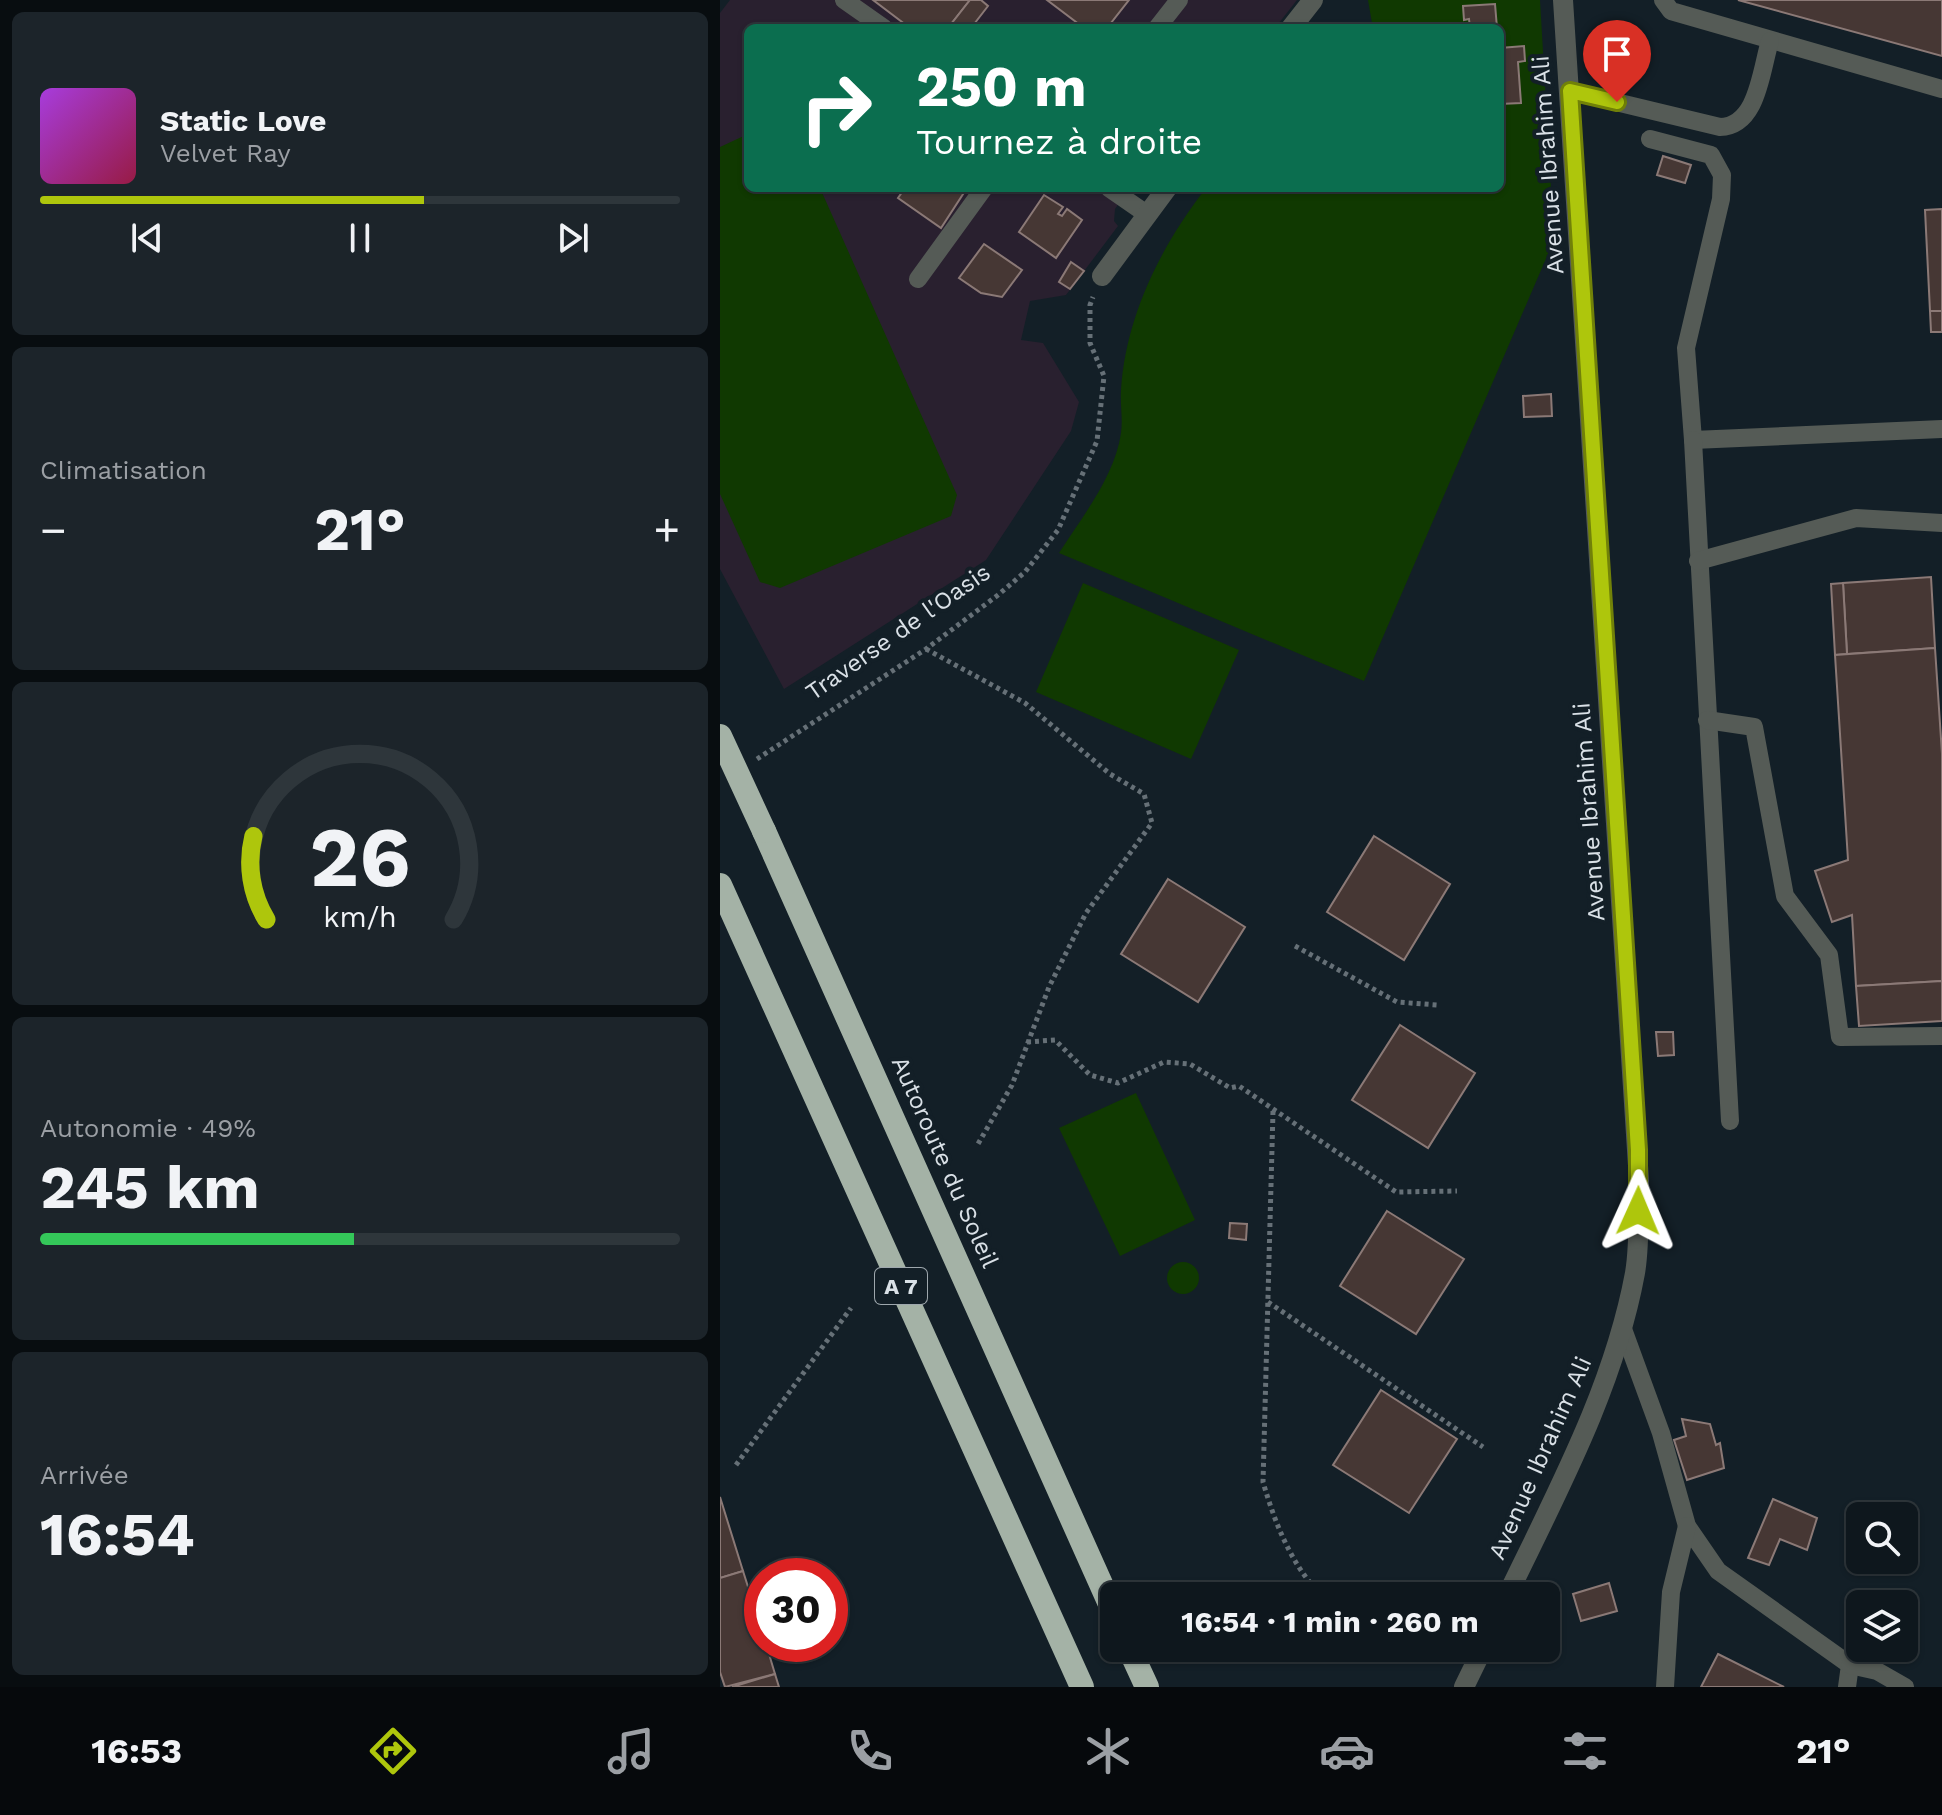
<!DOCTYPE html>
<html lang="fr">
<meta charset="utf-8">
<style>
:root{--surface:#0e171d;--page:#1c242a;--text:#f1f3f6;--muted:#9b9fa4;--line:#2e363b;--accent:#aec60c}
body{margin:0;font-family:"Work Sans",sans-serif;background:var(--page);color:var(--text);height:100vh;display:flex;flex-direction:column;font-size:30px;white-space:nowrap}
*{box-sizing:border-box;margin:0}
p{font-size:26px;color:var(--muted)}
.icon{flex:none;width:44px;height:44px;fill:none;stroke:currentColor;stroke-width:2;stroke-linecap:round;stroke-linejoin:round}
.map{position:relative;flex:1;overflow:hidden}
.side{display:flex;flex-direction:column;gap:12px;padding:12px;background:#080d10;width:720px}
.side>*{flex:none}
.hud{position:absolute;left:24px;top:24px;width:760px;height:168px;border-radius:12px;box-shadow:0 2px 6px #0004,0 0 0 2px var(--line);background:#0b6e4f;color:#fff;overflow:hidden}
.buttons{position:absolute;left:1126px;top:1502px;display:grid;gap:16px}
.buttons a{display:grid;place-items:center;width:72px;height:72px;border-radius:12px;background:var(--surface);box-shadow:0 2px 6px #0004,0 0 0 2px var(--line);font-size:40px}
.speed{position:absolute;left:24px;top:1558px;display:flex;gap:16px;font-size:40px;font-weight:700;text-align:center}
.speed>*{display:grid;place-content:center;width:104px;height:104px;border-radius:50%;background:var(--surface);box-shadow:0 2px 6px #0004,0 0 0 2px var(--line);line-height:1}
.speed .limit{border:12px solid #d22;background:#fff;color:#111}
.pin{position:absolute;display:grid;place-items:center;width:68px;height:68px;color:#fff;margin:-82px -34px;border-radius:50% 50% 50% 0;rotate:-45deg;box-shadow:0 0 8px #0007}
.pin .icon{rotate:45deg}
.me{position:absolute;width:88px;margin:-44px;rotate:1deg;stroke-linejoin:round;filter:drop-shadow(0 0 6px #0008)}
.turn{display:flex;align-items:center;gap:28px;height:168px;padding:0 40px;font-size:36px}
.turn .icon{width:104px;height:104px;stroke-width:2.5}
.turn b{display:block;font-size:56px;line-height:68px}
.big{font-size:60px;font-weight:700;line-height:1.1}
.side .card{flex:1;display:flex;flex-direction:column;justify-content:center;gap:12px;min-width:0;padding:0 28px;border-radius:12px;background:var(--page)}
.side .dial{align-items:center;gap:0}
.dial svg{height:208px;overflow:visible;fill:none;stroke:var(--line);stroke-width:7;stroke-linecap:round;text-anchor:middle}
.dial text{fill:var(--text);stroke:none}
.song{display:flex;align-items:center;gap:24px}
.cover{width:96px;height:96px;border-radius:12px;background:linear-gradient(135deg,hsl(280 70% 55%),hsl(340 70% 35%))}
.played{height:8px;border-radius:4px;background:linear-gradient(90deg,var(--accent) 60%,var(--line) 60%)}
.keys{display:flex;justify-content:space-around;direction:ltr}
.heat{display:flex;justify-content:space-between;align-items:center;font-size:44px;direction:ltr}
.charge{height:12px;border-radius:6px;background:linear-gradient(90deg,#34c759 49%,var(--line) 0)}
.trip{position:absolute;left:380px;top:1582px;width:460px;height:80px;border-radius:12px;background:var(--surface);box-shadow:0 2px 6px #0004,0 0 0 2px var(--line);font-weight:700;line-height:80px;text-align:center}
.dock{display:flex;height:128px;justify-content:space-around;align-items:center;background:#06090c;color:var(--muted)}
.dock .icon{width:56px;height:56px}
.dock .current{color:var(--accent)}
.dock b{font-size:36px;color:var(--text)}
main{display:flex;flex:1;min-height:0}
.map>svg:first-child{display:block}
.education{fill:#29202f}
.green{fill:#103901}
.building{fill:#463734;stroke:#8b7976;stroke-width:2}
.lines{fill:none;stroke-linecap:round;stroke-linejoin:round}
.path{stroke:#667077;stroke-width:5;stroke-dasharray:4 4;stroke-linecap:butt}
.service{stroke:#555b56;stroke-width:18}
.minor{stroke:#555b56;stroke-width:20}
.motorway{stroke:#a4b2a6;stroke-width:24}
.motorway-bridge{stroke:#a4b2a6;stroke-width:24}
.route-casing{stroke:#718108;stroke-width:20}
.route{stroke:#aec60c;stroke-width:14}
.labels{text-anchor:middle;stroke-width:8;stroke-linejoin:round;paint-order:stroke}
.shield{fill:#131f27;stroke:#9ea7ad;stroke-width:2}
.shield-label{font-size:22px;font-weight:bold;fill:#dae1e7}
.street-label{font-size:24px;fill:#dae1e7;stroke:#131f27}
</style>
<main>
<section class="side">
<div class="card">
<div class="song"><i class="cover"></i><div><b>Static Love</b><p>Velvet Ray</p></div></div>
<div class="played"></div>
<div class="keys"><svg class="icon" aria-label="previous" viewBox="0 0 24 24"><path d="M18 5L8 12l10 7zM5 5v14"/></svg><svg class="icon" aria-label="pause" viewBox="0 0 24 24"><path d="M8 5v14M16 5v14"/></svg><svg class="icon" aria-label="next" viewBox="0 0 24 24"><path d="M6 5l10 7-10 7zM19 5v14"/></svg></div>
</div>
<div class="card"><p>Climatisation</p>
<div class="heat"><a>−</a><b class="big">21°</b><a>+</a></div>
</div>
<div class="card dial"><svg viewBox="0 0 100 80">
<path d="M14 69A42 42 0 1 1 86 69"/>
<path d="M14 69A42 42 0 0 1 9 37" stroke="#aec60c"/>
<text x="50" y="56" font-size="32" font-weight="700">26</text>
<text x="50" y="72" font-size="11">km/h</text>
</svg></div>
<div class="card"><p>Autonomie · 49%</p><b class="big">245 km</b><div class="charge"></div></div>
<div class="card"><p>Arrivée</p><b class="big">16:54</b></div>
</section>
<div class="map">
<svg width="1222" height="1687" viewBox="0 0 1222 1687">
<rect width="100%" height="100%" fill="#131f27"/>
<path class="education" d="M10 0H577L555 28H28V188H409L395 209 394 221 398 226 346 295 310 301 301 340 323 343 359 402 351 431 266 560 64 689 0 569V13Z"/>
<g class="green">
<path d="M648 0H820L834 240 644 681 339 553C362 517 395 476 401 433 403 419 400 404 401 390 406 315 441 246 486 188H780V28H648L652 23Z"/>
<path d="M28 134V188H100L237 495 231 516 60 588 40 582 0 494V147Z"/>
<path d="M363 583 519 650 471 759 316 692Z"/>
<path d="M416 1093 475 1220 400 1256 339 1128Z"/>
<circle cx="463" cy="1278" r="16"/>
</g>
<g class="building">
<path d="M153 0H250L228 28H190Z"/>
<path d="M250 0H261L268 6 251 28H228Z"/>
<path d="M327 0H409L387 28H364Z"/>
<path d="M1018 0H1222V56Z"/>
<path d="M775 4 777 28H750L749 19 744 20 743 6Z"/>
<path d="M804 46 805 61 798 62 801 103 780 104V48Z"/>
<path d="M943 156 971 165 965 183 937 175Z"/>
<path d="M185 188H247L221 228 178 198Z"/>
<path d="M324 195 343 207 338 214 342 216 347 209 362 220 336 258 299 232Z"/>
<path d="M1222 209V311H1210L1205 210Z"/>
<path d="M264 244 302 270 282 297 261 293 239 278Z"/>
<path d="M351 262 364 271 350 289 339 282Z"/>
<path d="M1210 311H1222V332H1211Z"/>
<path d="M831 394 832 416 804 417 803 396Z"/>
<path d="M1211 577 1215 648 1127 654 1123 583Z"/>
<path d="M1123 583 1127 654 1115 655 1111 584Z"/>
<path d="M1215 648 1222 754V981L1136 986 1132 915 1112 922 1095 871 1128 860 1115 655Z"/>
<path d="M654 836 730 884 684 960 607 912Z"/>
<path d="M448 879 525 927 478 1002 401 954Z"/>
<path d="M1222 981V1021L1139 1026 1136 986Z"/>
<path d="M680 1025 755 1073 708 1148 632 1100Z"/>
<path d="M936 1032H953L954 1055 938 1056Z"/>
<path d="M667 1211 744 1259 696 1334 620 1286Z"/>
<path d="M510 1223 527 1224 526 1240 509 1238Z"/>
<path d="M661 1390 737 1439 689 1513 613 1465Z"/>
<path d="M962 1419 990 1424 996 1445 1000 1443 1004 1468 967 1480 954 1440 966 1436Z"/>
<path d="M0 1497 23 1571 0 1578Z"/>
<path d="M1053 1499 1097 1518 1087 1550 1060 1539 1049 1565 1028 1558Z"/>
<path d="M23 1571 42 1631V1644H46L55 1674 5 1687 0 1672V1578Z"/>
<path d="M889 1583 897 1611 861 1621 853 1594Z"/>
<path d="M998 1654 1064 1687H981Z"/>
<path d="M55 1674 59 1687H12Z"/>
</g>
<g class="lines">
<g class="path">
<path d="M206 649 305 703 390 774 424 794 432 823 366 913 329 987 292 1085 258 1144"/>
<path d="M37 759 206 649 278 595 305 572 338 530 377 441 384 376 370 343V305L373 297"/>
<path d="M575 946 677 1002 717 1005"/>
<path d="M307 1042 335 1040 370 1075 398 1083 444 1062 470 1064 510 1088 519 1086 676 1192 737 1191"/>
<path d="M553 1111 543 1482C555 1523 571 1565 602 1596"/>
<path d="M548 1302 763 1447"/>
<path d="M16 1465 131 1308"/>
</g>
<g class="service">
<path d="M124 0 164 28"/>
<path d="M943 0 951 11 1222 89"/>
<path d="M437 28 459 0"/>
<path d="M850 91 1000 127C1038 126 1041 70 1050 41"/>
<path d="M930 139 991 155 1002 175 1001 199 966 348 973 440 1222 429"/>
<path d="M389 188 428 215"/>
<path d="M198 279 264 188"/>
<path d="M973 440 1010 1121"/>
<path d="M978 561 1136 518 1222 523"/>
<path d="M987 720 1034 727 1065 896 1109 955 1120 1037 1222 1036"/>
<path d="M903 1329 941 1433 967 1526 998 1571 1130 1665 1127 1687"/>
<path d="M1130 1665 1157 1671 1185 1687"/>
<path d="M945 1687 951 1592 967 1526"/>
</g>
<g class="minor">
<path d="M571 28 593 0"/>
<path d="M382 276 447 188"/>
<path d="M787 1596C837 1492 894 1387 915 1273 920 1244 918 1211 919 1181L843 0"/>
<path d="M744 1687 763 1648"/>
</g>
<g class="motorway">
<path d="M44 831 394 1613"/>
<path d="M0 885 362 1687"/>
<path d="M409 1648 427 1687"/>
</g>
<path class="motorway-bridge" d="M0 736 44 831"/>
</g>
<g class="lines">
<defs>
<path id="route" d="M897 102 850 91 918 1150V1211"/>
</defs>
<use href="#route" class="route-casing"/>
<use href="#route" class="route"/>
</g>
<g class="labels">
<rect class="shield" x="155" y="1268" width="52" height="36" rx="6"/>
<g class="shield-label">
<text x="181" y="1294">A 7</text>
</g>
<g class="street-label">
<text transform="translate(828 165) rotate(-94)" y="8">Avenue Ibrahim Ali</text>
<text transform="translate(178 632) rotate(-35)" y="8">Traverse de l'Oasis</text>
<text transform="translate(869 812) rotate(-94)" y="8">Avenue Ibrahim Ali</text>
<text transform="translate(225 1162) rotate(66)" y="8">Autoroute du Soleil</text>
<text transform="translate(820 1458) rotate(-66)" y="8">Avenue Ibrahim Ali</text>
</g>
</g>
</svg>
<div class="buttons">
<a><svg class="icon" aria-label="search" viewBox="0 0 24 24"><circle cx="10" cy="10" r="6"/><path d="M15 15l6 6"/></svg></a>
<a><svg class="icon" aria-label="layers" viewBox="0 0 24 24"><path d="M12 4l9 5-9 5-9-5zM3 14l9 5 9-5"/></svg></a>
</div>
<div class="speed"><div class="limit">30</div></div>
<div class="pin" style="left:897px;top:102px;background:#d93025"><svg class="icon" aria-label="arrive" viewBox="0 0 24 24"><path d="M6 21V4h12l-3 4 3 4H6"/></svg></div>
<svg class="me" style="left:918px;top:1211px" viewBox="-20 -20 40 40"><path d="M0-17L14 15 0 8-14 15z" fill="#aec60c" stroke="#fff" stroke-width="4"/></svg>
<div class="trip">16:54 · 1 min · 260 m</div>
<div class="hud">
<div class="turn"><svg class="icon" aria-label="right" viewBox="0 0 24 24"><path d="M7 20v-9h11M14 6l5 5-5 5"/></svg><div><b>250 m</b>Tournez à droite</div></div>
</div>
</div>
</main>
<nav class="dock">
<b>16:53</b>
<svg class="icon current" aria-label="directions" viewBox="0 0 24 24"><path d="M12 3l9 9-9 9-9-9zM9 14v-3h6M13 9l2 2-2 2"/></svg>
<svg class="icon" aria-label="music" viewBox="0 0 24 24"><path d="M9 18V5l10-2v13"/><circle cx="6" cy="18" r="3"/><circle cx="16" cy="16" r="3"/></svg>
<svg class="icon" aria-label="phone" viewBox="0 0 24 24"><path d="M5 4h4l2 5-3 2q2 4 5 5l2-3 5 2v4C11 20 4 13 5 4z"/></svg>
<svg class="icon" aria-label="climate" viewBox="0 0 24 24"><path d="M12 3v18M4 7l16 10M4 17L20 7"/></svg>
<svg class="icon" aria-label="car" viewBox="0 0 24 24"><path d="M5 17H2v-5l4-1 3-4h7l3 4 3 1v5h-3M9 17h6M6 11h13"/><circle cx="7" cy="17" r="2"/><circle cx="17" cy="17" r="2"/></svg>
<svg class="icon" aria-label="filters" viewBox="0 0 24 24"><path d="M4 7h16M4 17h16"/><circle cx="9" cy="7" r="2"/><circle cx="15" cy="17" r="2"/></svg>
<b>21°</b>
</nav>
